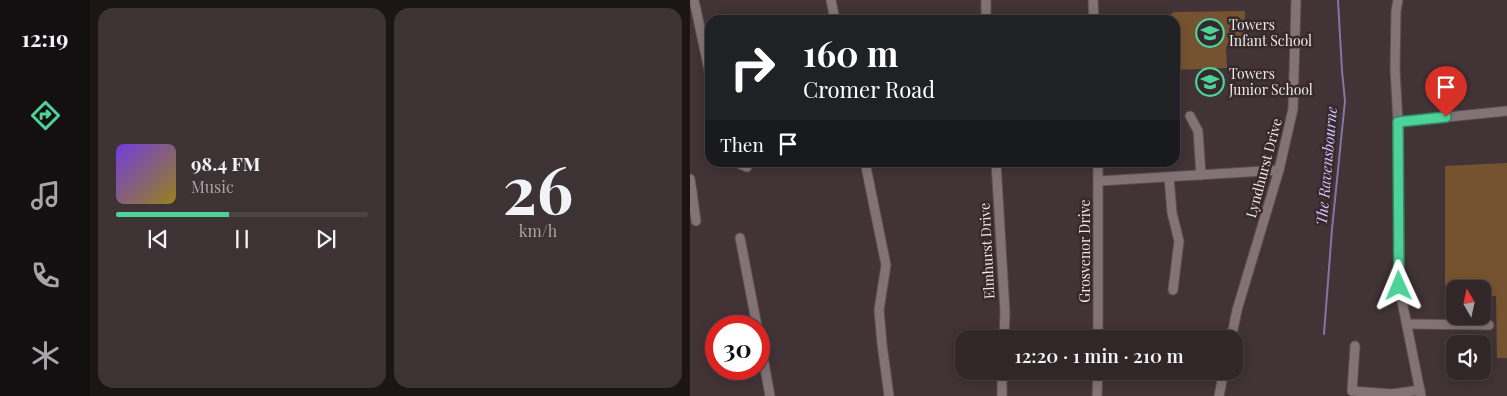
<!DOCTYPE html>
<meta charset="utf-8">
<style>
:root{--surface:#312628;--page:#3d3234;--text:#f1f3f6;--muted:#a8a5a8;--line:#4c4345;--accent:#4dd39a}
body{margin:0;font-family:"Playfair Display",serif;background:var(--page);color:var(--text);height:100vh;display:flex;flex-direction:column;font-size:19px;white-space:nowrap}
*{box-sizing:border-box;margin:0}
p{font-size:16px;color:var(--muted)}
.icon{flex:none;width:28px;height:28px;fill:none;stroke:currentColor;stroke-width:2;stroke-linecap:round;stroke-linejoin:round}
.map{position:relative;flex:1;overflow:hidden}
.side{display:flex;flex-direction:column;gap:8px;padding:8px;background:#1b1516;width:600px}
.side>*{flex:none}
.hud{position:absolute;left:15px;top:15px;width:475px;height:152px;border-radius:15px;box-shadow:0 2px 12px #0003,0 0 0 1px var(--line);background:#202124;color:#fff;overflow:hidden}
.needle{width:32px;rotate:351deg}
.fabs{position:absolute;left:756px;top:280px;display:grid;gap:10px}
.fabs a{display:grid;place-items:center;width:45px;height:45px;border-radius:10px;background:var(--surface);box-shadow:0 2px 12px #0003,0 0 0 1px var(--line);font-size:25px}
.speed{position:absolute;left:15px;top:315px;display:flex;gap:10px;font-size:25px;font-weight:700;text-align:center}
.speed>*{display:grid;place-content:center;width:65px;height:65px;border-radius:50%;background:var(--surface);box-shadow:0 2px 12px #0003,0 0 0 1px var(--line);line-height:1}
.speed .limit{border:8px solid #d22;background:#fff;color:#111}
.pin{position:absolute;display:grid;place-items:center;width:42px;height:42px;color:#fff;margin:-51px -21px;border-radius:50% 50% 50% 0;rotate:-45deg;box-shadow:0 0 5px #0007}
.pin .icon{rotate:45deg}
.me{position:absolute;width:55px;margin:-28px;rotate:359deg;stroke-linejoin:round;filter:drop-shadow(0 0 4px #0008)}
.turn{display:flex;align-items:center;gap:18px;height:105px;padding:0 15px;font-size:22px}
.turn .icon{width:65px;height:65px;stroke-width:2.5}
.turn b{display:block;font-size:35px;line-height:42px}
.then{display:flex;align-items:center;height:48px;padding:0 15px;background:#0003;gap:10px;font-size:19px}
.side .widget{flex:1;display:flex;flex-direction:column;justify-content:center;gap:8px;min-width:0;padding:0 18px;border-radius:15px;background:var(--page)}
.side .dial{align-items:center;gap:0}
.dial b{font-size:65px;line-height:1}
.song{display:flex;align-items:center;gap:15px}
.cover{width:60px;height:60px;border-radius:8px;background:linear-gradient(135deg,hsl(260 70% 55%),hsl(50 70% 35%))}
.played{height:5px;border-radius:2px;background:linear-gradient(90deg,var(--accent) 45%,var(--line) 45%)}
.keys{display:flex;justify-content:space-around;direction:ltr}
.side .tiles{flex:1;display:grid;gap:8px;grid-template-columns:repeat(2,1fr)}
.trip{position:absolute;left:265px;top:330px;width:288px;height:50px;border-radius:15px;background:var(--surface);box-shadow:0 2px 12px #0003,0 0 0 1px var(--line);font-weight:600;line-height:50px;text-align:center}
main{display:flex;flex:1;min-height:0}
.menu{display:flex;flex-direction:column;width:90px;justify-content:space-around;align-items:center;background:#140f10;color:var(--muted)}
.menu .icon{width:35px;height:35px}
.menu .selected{color:var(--accent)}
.menu b{font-size:22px;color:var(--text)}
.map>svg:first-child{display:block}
.green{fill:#755330}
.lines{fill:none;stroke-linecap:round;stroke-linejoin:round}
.stream{stroke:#8476a4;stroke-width:2}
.minor-casing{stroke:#5b5053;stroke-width:11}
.minor{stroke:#837377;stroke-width:9}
.route-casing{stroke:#328964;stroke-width:12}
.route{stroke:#4dd39a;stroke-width:9}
.labels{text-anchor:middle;stroke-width:5;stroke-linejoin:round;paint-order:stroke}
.poi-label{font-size:14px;fill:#f0e7e9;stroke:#36292c;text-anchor:start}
.street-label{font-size:14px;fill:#f0e7e9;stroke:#36292c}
.water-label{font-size:15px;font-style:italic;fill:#d5c4ff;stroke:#36292c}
</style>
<main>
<nav class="menu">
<b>12:19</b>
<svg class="icon selected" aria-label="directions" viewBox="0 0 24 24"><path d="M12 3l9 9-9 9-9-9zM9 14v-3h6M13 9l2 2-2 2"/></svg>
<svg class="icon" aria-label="music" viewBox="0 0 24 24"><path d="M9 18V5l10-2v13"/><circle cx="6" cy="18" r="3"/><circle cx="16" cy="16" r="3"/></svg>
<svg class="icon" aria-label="phone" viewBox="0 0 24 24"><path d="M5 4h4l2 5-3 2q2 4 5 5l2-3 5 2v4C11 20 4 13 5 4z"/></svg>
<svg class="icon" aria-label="climate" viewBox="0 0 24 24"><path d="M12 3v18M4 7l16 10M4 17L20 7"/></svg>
</nav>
<section class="side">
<div class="tiles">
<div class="widget">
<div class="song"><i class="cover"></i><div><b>98.4 FM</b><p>Music</p></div></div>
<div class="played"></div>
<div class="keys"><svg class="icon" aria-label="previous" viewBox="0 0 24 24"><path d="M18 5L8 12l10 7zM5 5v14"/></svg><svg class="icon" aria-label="pause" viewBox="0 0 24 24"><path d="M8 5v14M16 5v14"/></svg><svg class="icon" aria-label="next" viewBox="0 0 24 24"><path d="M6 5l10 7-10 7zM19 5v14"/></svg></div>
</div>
<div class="widget dial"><b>26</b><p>km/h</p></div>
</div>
</section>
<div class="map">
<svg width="817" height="396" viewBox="0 0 817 396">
<rect width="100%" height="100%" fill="#413336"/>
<g class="green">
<path d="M555 11 554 46 536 47 537 68 485 70V20H473L484 12Z"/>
<path d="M817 163V358H807L806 296H796L793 295 792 289C779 289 768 286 755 285V166Z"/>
</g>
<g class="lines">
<path class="stream" d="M634 334 642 229 655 101 652 71 648 0"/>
<defs>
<g id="minor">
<path d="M4 0 20 75"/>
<path d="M141 0 145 20"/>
<path d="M296 0V20"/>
<path d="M403 0 404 20"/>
<path d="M708 0 706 11 705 69 708 122 709 286 731 396"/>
<path d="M500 116 508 131 511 175"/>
<path d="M708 122 817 111"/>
<path d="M45 162 57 167"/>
<path d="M175 162 196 265 189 310 192 344 199 396"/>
<path d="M306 162 315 312 314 339"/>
<path d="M479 177 482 213 489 241 483 290"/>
<path d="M0 179 2 192H0"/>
<path d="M409 181 589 170"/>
<path d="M2 192 6 221"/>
<path d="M50 238 67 326"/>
<path d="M717 324 799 325"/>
<path d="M69 335 80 396"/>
<path d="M408 339V162"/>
<path d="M541 339 547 310 589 170 603 109 606 0"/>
<path d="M665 346 662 391 702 394 730 390"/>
<path d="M312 396V371"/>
<path d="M407 396 408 371"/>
<path d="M529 396 534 371"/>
</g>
</defs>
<use href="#minor" class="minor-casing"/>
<use href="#minor" class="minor"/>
</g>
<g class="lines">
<defs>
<path id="route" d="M709 286 708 122 756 117"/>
</defs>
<use href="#route" class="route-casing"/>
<use href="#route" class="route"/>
</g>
<defs>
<symbol id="school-ring" viewBox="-11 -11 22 22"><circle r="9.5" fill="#36292c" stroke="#4dd39a" stroke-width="1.5"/><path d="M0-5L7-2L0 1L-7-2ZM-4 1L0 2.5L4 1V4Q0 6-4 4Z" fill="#4dd39a"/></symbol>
</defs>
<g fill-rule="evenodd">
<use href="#school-ring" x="504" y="17" width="32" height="32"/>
<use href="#school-ring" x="504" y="66" width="32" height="32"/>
</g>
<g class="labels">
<g class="poi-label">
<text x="539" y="30">Towers<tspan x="539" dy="16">Infant School</tspan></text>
<text x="539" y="79">Towers<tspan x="539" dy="16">Junior School</tspan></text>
</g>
<g class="street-label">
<text transform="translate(574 168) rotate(-75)" y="5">Lyndhurst Drive</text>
<text transform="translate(297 251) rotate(-93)" y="5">Elmhurst Drive</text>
<text transform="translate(395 251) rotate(-90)" y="5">Grosvenor Drive</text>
</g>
<g class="water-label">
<text transform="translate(637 166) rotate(-85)" y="5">The Ravensbourne</text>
</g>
</g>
</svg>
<div class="fabs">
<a><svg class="needle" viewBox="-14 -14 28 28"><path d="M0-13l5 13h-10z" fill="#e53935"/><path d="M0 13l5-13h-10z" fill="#a8a5a8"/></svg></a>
<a><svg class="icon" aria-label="sound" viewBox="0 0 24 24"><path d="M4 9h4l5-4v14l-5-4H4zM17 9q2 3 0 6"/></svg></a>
</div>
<div class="speed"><div class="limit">30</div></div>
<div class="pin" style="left:756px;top:117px;background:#d93025"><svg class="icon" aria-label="arrive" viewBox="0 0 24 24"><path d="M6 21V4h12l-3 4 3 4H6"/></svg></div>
<svg class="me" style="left:709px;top:286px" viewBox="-20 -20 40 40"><path d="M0-17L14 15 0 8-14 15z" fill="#4dd39a" stroke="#fff" stroke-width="4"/></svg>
<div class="trip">12:20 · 1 min · 210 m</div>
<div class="hud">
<div class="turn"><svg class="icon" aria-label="right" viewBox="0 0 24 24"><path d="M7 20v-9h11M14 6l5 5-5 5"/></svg><div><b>160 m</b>Cromer Road</div></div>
<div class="then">Then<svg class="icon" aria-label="arrive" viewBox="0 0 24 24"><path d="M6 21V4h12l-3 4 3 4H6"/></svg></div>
</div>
</div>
</main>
